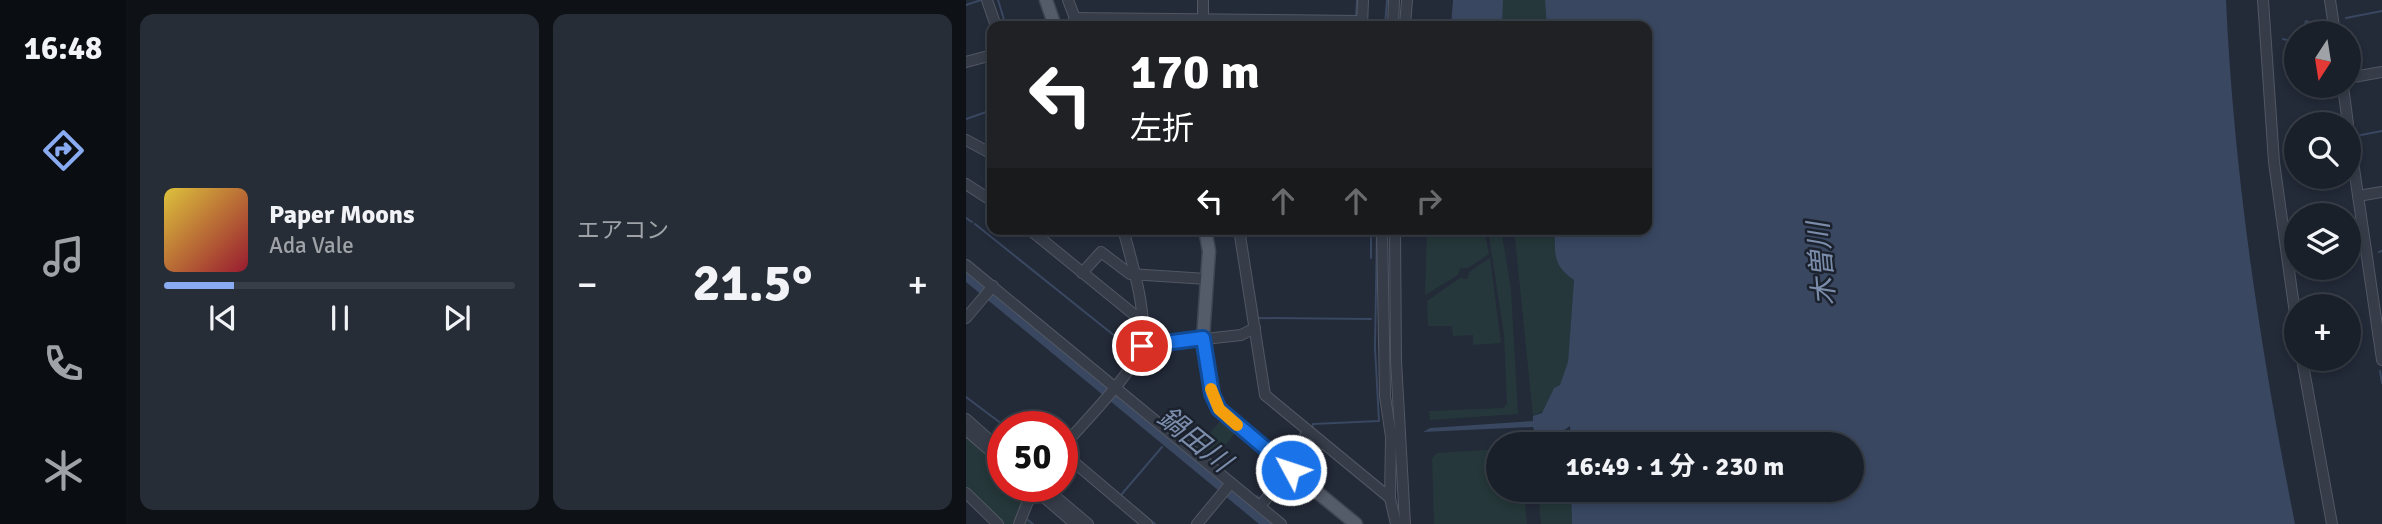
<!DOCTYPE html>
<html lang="ja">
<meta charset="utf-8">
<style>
:root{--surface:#1a202a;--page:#272d36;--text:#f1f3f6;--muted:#9fa3a8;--line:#383e47;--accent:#89abf1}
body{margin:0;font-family:Signika,"Noto Sans JP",sans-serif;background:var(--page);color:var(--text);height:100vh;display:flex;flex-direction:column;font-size:26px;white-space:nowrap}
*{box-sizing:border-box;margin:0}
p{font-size:23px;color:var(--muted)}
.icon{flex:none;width:38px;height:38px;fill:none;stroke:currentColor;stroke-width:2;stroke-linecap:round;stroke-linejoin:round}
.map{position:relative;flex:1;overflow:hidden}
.panel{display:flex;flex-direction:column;gap:14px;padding:14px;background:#0e1217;width:840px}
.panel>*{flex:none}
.guide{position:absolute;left:21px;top:21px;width:665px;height:214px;border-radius:14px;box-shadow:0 4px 10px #0003,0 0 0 2px var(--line);background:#202124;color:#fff;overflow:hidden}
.needle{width:46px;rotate:192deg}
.fabs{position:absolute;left:1318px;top:21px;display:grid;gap:14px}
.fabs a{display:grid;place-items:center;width:77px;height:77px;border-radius:50%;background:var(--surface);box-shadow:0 4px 10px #0003,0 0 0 2px var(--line);font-size:35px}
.speed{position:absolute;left:21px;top:411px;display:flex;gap:14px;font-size:35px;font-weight:700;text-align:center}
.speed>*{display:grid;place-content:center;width:91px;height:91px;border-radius:50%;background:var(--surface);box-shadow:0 4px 10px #0003,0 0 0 2px var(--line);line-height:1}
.speed .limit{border:10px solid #d22;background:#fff;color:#111}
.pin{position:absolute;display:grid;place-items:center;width:60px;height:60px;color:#fff;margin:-30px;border:4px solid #fff;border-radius:50%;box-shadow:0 2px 7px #0007}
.me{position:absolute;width:77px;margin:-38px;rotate:310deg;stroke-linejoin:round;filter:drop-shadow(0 0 5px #0008)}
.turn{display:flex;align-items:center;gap:24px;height:147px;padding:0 28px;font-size:32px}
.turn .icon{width:91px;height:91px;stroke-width:2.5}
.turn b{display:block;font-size:49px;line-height:60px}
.lanes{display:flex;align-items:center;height:66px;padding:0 28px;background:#0003;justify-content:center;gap:35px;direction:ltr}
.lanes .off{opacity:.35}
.big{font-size:52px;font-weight:700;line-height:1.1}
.panel .widget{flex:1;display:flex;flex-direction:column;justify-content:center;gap:10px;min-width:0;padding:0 24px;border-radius:14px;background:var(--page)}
.song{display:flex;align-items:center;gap:21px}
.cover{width:84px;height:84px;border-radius:10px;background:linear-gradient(135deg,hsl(50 70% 55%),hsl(350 70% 35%))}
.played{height:7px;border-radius:4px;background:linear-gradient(90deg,var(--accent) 20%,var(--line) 20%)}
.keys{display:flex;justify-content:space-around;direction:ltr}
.heat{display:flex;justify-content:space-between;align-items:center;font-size:38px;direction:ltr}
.panel .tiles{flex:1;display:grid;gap:14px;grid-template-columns:repeat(2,1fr)}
.trip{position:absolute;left:520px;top:432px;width:378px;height:70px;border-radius:35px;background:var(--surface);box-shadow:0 4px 10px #0003,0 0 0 2px var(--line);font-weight:700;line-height:70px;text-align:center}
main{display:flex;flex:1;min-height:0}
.tab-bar{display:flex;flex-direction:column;width:126px;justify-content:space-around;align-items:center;background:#0a0d11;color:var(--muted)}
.tab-bar .icon{width:49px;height:49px}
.tab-bar .current{color:var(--accent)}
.tab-bar b{font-size:32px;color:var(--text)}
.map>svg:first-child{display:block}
.green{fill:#25373a}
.water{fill:#394761}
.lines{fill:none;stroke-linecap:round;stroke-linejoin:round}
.stream{stroke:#394761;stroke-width:2}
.minor-casing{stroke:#515763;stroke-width:12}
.major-casing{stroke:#3f4652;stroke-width:15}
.minor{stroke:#363d49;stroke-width:10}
.major{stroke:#545b69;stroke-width:12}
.route-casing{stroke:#114b97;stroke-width:18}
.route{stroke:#1a73e8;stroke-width:12}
.slow{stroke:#f59e0b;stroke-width:12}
.labels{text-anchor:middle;stroke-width:5;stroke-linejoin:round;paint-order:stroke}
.water-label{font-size:28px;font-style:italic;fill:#7b8dab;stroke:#1b222d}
</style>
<main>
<nav class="tab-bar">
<b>16:48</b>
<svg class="icon current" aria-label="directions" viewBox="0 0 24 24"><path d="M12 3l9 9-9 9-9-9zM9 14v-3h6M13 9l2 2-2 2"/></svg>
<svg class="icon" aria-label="music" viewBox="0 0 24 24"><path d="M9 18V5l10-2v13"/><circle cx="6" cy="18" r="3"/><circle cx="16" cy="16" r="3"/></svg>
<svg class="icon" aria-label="phone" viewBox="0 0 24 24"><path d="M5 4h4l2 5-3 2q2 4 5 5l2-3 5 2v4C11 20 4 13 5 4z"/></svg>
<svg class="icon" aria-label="climate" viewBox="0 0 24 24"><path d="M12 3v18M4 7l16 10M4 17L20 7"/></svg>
</nav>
<section class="panel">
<div class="tiles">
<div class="widget">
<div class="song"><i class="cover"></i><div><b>Paper Moons</b><p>Ada Vale</p></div></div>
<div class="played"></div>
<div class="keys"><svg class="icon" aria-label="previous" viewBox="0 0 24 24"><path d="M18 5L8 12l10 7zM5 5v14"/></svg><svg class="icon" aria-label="pause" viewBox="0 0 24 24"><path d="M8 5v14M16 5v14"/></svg><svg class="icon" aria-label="next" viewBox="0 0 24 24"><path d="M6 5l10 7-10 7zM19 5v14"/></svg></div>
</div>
<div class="widget"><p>エアコン</p>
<div class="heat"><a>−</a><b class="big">21.5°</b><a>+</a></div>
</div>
</div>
</section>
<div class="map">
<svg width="1416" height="524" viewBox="0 0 1416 524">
<rect width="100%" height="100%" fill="#232a38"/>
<g class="green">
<path d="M521 0H589L592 26H510Z"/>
<path d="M461 229H515L519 234 523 254 502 268H494L492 275 459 295Z"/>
<path d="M531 229H535L545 289 552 414 464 420 463 411 537 408 541 404 538 335 523 236 532 237Z"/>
<path d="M548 229H612L602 362 604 398 567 416Z"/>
<path d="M524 258 535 343 507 345V335L487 336 486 326H462L461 301 494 278 501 279 504 271Z"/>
<path d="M255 420 270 432 251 455 243 449 237 456 229 450Z"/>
<path d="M0 437 37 469V486L57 487 68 495 58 516 67 524H36L0 488Z"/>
<path d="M532 449V490H558L561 524H468L466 458 471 453Z"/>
<path d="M572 490H605L606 524H575Z"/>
</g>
<g class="water">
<path d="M487 0H537L536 26H485Z"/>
<path d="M579 0H1260C1268 178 1295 352 1329 524H606L605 490H886V444H605L604 426C589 438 584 430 568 430L567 427 457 432 464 428 567 421V416L576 413 588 388 594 385 602 362 608 280C586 265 589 253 589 229H681V26H581Z"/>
<path d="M0 271 284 502 291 495 294 498 288 506 310 524H293L0 282Z"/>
</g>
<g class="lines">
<g class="stream">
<path d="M32 0 40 26"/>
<path d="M0 5 15 0"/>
<path d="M390 18 391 0"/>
<path d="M1380 18 1416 11"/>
<path d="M419 26 421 0"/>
<path d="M1336 33 1340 21 1365 31"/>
<path d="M1317 39 1330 42"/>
<path d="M0 119 26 110"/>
<path d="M1395 135 1416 131"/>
<path d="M0 218 6 222"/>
<path d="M9 224 165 349"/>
<path d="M1413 252 1416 251"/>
<path d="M405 258V229"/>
<path d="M291 318 405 319"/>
<path d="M1414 371 1416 383"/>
<path d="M0 397 40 427"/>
<path d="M346 428 347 424 413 421 409 348 411 229"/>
<path d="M155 495 196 447"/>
<path d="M160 500 189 524"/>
<path d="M62 520 67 524"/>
</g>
<defs>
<g id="minor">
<path d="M21 0 30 26"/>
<path d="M102 0 112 26"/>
<path d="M1297 0 1308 162 1330 321"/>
<path d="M1364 0 1369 33"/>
<path d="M108 18 396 21"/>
<path d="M237 26V0"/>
<path d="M396 26 397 0"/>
<path d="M427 26 428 0"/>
<path d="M439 26 441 0"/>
<path d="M0 62 26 55"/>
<path d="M1382 78 1416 72"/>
<path d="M1377 86 1382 124"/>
<path d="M1382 127 1416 360"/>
<path d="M0 140 26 154"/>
<path d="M0 184 26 201"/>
<path d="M1392 196 1416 192"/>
<path d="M63 229 176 321"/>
<path d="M273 229 299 395 424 498"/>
<path d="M416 229 419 396 425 437 424 498 430 524"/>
<path d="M429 229 430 360 439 524"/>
<path d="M0 265 315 524"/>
<path d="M116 273 135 252 164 274 241 279"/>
<path d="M0 318 27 286"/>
<path d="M175 346 275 335 289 328"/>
<path d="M1336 359 1366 524"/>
<path d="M0 419 37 452"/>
<path d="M0 430 37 462"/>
<path d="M96 448C115 425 169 372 175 346 183 316 165 259 157 229"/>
<path d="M96 452 181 524"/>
<path d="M313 460 331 448 342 432"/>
<path d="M65 486 109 524"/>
<path d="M77 486 122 524"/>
<path d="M0 493 32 524"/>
<path d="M294 506 334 459 356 443"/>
<path d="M53 524 68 486"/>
<path d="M231 524 265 483"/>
</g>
<g id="major">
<path d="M80 0 89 26"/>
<path d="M239 229 243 251 237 338 249 403 268 424 390 524"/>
</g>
</defs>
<use href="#minor" class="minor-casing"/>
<use href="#major" class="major-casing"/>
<use href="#minor" class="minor"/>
<use href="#major" class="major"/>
</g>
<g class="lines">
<defs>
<path id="route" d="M176 346 237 338 246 394 253 409 325 470"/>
</defs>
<use href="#route" class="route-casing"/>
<use href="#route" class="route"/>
<path class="slow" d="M245 389 253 409 271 425"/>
</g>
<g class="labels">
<g class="water-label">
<text transform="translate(855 264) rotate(-95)" y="10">木曽川</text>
<text transform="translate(229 439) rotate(39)" y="10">鍋田川</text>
</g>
</g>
</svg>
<div class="fabs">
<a><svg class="needle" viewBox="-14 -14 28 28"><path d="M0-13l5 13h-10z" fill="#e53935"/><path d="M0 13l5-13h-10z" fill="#9fa3a8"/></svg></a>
<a><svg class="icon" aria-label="search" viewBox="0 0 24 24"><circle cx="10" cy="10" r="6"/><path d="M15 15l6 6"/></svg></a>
<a><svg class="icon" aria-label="layers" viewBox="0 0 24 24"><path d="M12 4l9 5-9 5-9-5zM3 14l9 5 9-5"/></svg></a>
<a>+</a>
</div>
<div class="speed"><div class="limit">50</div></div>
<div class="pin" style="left:176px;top:346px;background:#d93025"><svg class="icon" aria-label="arrive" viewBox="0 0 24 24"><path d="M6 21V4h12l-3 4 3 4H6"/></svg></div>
<svg class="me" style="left:325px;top:470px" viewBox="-20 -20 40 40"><circle r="17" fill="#1a73e8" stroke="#fff" stroke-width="3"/><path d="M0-11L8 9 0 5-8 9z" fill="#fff"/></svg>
<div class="trip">16:49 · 1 分 · 230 m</div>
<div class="guide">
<div class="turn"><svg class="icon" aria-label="left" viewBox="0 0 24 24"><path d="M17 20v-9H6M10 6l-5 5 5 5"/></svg><div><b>170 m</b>左折</div></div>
<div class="lanes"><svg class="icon" aria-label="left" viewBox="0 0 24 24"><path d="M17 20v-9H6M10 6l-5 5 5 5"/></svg><svg class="icon off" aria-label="ahead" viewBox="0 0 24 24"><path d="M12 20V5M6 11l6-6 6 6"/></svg><svg class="icon off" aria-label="ahead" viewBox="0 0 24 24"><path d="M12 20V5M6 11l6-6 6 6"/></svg><svg class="icon off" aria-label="right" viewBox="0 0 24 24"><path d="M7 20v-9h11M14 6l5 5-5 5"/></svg></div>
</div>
</div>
</main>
